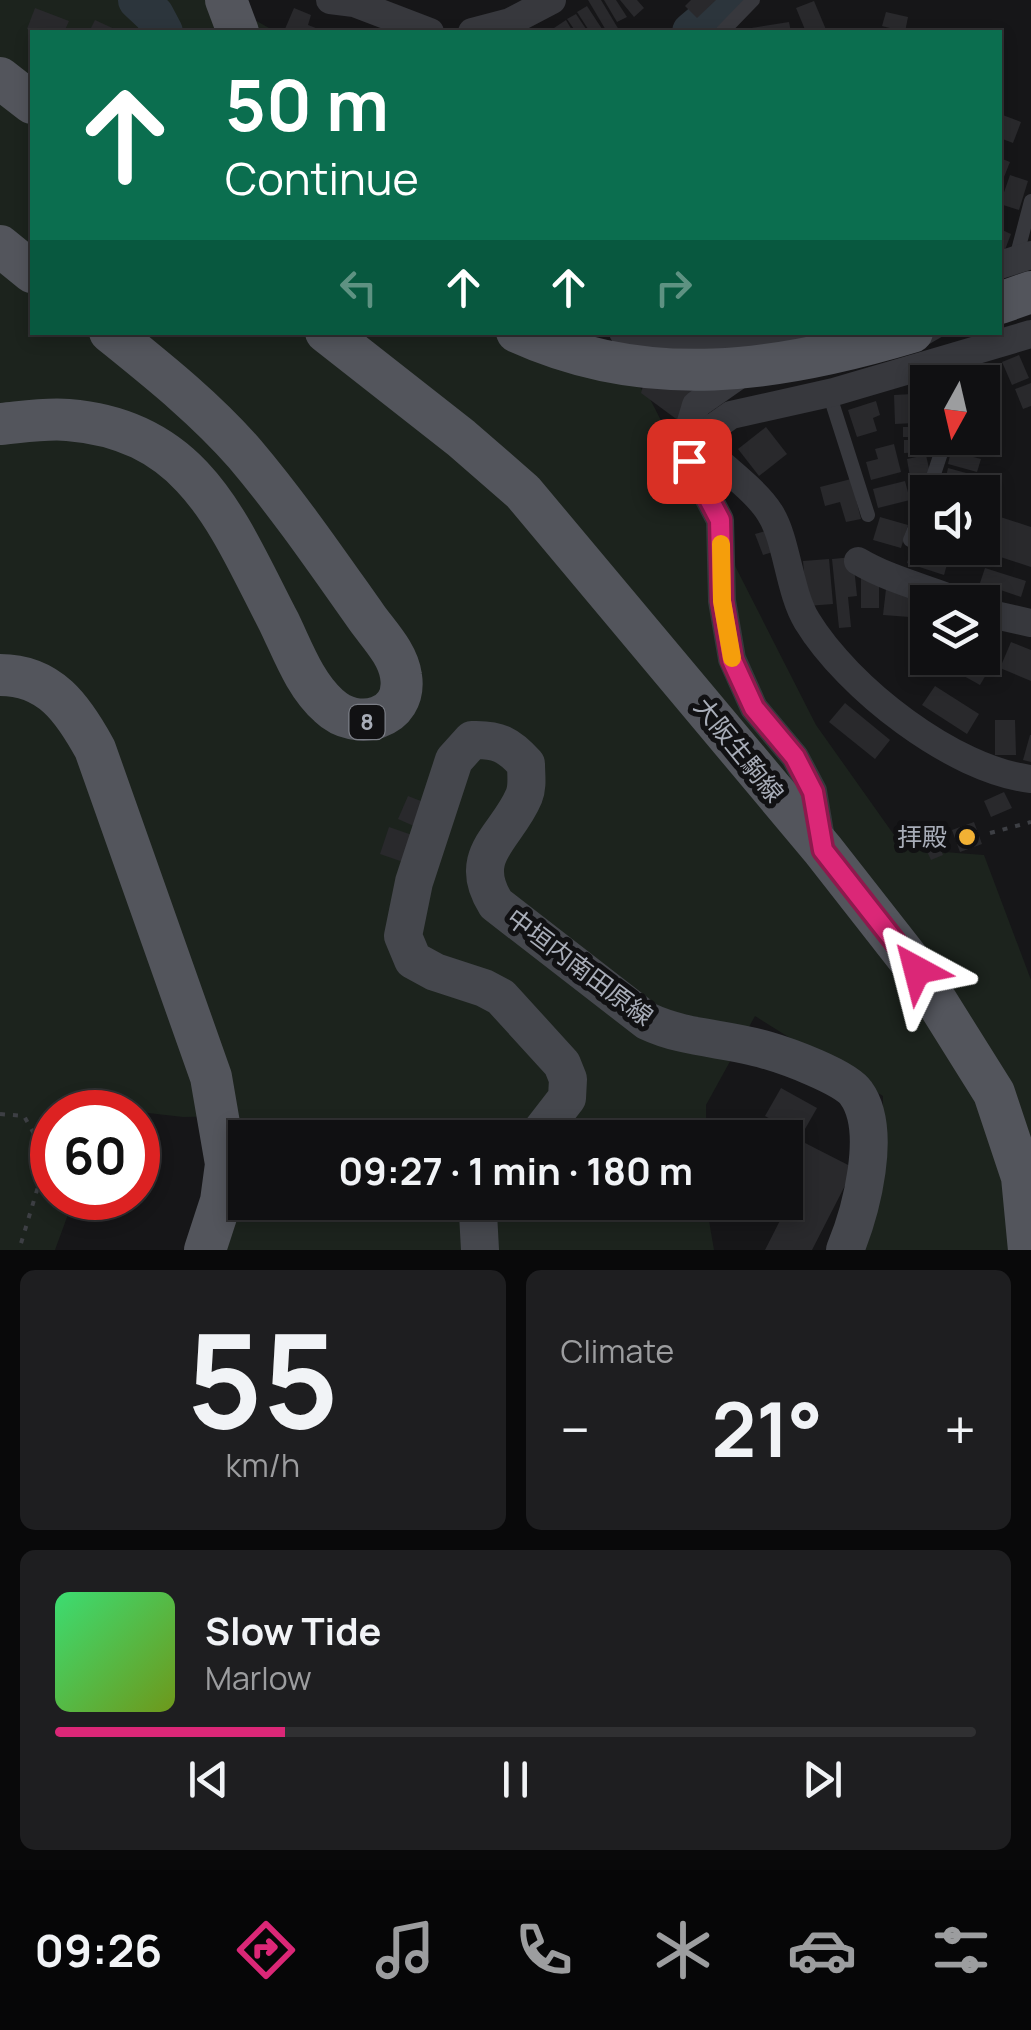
<!DOCTYPE html>
<meta charset="utf-8">
<style>
:root{--surface:#101012;--page:#1e1e20;--text:#f1f3f6;--muted:#9c9d9f;--line:#303032;--accent:#db2777}
body{margin:0;font-family:Manrope,"Noto Sans JP",sans-serif;background:var(--page);color:var(--text);height:100vh;display:flex;flex-direction:column;font-size:38px;white-space:nowrap}
*{box-sizing:border-box;margin:0}
p{font-size:32px;color:var(--muted)}
.icon{flex:none;width:55px;height:55px;fill:none;stroke:currentColor;stroke-width:2;stroke-linecap:round;stroke-linejoin:round}
.map{position:relative;height:1250px;overflow:hidden}
.sheet{display:flex;flex-direction:column;gap:20px;padding:20px;background:#09090a;flex:1}
.sheet>*{flex:none}
.banner{position:absolute;left:30px;top:30px;width:972px;height:305px;border-radius:0px;box-shadow:0 5px 15px #0003,0 0 0 2px var(--line);background:#0b6e4f;color:#fff;overflow:hidden}
.needle{width:65px;rotate:188deg}
.tools{position:absolute;left:910px;top:365px;display:grid;gap:20px}
.tools a{display:grid;place-items:center;width:90px;height:90px;border-radius:0px;background:var(--surface);box-shadow:0 5px 15px #0003,0 0 0 2px var(--line);font-size:50px}
.speed{position:absolute;left:30px;top:1090px;display:flex;gap:20px;font-size:50px;font-weight:700;text-align:center}
.speed>*{display:grid;place-content:center;width:130px;height:130px;border-radius:50%;background:var(--surface);box-shadow:0 5px 15px #0003,0 0 0 2px var(--line);line-height:1}
.speed .limit{border:15px solid #d22;background:#fff;color:#111}
.pin{position:absolute;display:grid;place-items:center;width:85px;height:85px;color:#fff;margin:-42px;border-radius:20px;box-shadow:0 5px 15px #0006}
.me{position:absolute;width:110px;margin:-55px;rotate:322deg;stroke-linejoin:round;filter:drop-shadow(0 0 8px #0008)}
.turn{display:flex;align-items:center;gap:35px;height:210px;padding:0 30px;font-size:45px}
.turn .icon{width:130px;height:130px;stroke-width:2.5}
.turn b{display:block;font-size:70px;line-height:85px}
.lanes{display:flex;align-items:center;height:95px;padding:0 30px;background:#0003;justify-content:center;gap:50px;direction:ltr}
.lanes .off{opacity:.35}
.big{font-size:75px;font-weight:700;line-height:1.1}
.sheet .widget{flex:1;display:flex;flex-direction:column;justify-content:center;gap:15px;min-width:0;padding:0 35px;border-radius:15px;background:var(--page)}
.sheet .dial{align-items:center;gap:0}
.dial b{font-size:130px;line-height:1}
.song{display:flex;align-items:center;gap:30px}
.cover{width:120px;height:120px;border-radius:15px;background:linear-gradient(135deg,hsl(140 70% 55%),hsl(80 70% 35%))}
.played{height:10px;border-radius:5px;background:linear-gradient(90deg,var(--accent) 25%,var(--line) 25%)}
.keys{display:flex;justify-content:space-around;direction:ltr}
.heat{display:flex;justify-content:space-between;align-items:center;font-size:55px;direction:ltr}
.sheet .tiles{flex:1;display:grid;gap:20px;grid-template-columns:1fr 1fr}
.widget:last-child{grid-column:span 2}
.trip{position:absolute;left:228px;top:1120px;width:575px;height:100px;border-radius:0px;background:var(--surface);box-shadow:0 5px 15px #0003,0 0 0 2px var(--line);font-weight:700;line-height:100px;text-align:center}
.tab-bar{display:flex;height:160px;justify-content:space-around;align-items:center;background:#060607;color:var(--muted)}
.tab-bar .icon{width:70px;height:70px}
.tab-bar .current{color:var(--accent)}
.tab-bar b{font-size:45px;color:var(--text)}
.map>svg:first-child{display:block}
.green{fill:#1c231d}
.lines{fill:none;stroke-linecap:round;stroke-linejoin:round}
.river{stroke:#2c353c;stroke-width:40}
.building{fill:#29292c}
.minor-tunnel{stroke:#333438;stroke-width:28;stroke-dasharray:28 14;stroke-linecap:butt}
.path{stroke:#3d3f44;stroke-width:4;stroke-dasharray:5 8;stroke-linecap:butt}
.service{stroke:#37383d;stroke-width:14}
.minor{stroke:#37383d;stroke-width:28}
.secondary{stroke:#45474d;stroke-width:38}
.primary{stroke:#53555c;stroke-width:42}
.route-casing{stroke:#8e194d;stroke-width:25}
.route{stroke:#db2777;stroke-width:18}
.slow{stroke:#f59e0b;stroke-width:18}
.poi-dot{fill:#f2b134;stroke:#111113;stroke-width:4}
.labels{text-anchor:middle;stroke-width:10;stroke-linejoin:round;paint-order:stroke}
.shield{fill:#111113;stroke:#7b7e86;stroke-width:2.5}
.shield-label{font-size:22px;font-weight:bold;fill:#a8adb8}
.street-label{font-size:25px;fill:#a8adb8;stroke:#111113}
.poi-label{font-size:25px;fill:#a8adb8;stroke:#111113;text-anchor:end}
</style>
<div class="map">
<svg width="1031" height="1250" viewBox="0 0 1031 1250">
<rect width="100%" height="100%" fill="#161618"/>
<path class="green" d="M0 0H220L276 32H32V332L587 333 649 397 816 725 904 849 984 855 1031 980V1250H862L882 1143 883 1096 755 1016 706 1105V1137L245 1138V1202L706 1203 714 1250H218L236 1116 183 1117 105 1108 103 1112H52V1198H74L55 1250H0Z"/>
<g class="lines">
<g class="river">
<path d="M138 0 154 15 163 32"/>
<path d="M692 32 730 0"/>
</g>
</g>
<g class="building">
<path d="M588 0H601L619 30 607 32Z"/>
<path d="M604 0H616L627 17 617 22Z"/>
<path d="M620 0H637L644 8 634 17Z"/>
<path d="M691 0H716L697 18 685 6Z"/>
<path d="M814 1 827 32H806L796 8Z"/>
<path d="M587 6 604 32H590L577 12Z"/>
<path d="M35 8 69 21 64 32H36L27 29Z"/>
<path d="M294 8 311 15 308 25 326 32H293L285 29Z"/>
<path d="M886 12 908 17 905 32 882 26Z"/>
<path d="M576 14 588 32H576L567 19Z"/>
<path d="M95 20 121 32H89Z"/>
<path d="M566 20 573 32H548Z"/>
<path d="M789 22 791 32H739V30Z"/>
<path d="M1000 114 1021 122 1013 143 1000 138Z"/>
<path d="M1000 158 1010 162 1000 187Z"/>
<path d="M1010 175 1028 181 1019 210 1000 204Z"/>
<path d="M1000 229 1011 234 1000 263Z"/>
<path d="M1019 355 1029 378 1012 385 1002 362Z"/>
<path d="M978 372 992 375 990 383 1002 386 1000 394 982 389V382H975Z"/>
<path d="M646 376 701 390 679 421 641 393Z"/>
<path d="M1031 383V406L1023 409 1015 389Z"/>
<path d="M928 389V407H919V390Z"/>
<path d="M982 392 1001 397 998 408 982 404Z"/>
<path d="M913 394 915 423 895 424 894 395Z"/>
<path d="M876 401 880 415 873 418 877 431 857 437 848 410Z"/>
<path d="M982 408 996 411 993 423 982 421Z"/>
<rect x="918" y="412" width="10" height="12"/>
<path d="M982 424 992 427 988 439 982 438Z"/>
<path d="M766 427 787 454 759 476 738 449Z"/>
<rect x="903" y="427" width="25" height="10"/>
<path d="M956 438 987 442 983 456 953 448Z"/>
<path d="M904 440H936V452L904 453Z"/>
<path d="M894 444 901 472 871 480 866 462 878 459 875 449Z"/>
<path d="M951 451 981 459 977 472 948 464Z"/>
<path d="M926 455 930 473 910 477 907 459Z"/>
<path d="M948 468 977 476 973 489 945 481Z"/>
<path d="M851 479 861 519 846 522 840 502 825 506 820 487Z"/>
<path d="M905 481 910 500 878 508 873 489Z"/>
<path d="M943 483 971 491V492H940Z"/>
<path d="M982 511 1031 527V567L973 548H982Z"/>
<path d="M880 517 908 525 901 548 873 540Z"/>
<path d="M769 530 776 551 763 555 755 534Z"/>
<path d="M919 537 928 539V548H951L948 557 916 548Z"/>
<path d="M911 550 948 561 944 575 907 563Z"/>
<path d="M853 557 857 596 848 597 851 627 839 628 832 559Z"/>
<path d="M829 559 833 604 807 606 803 561Z"/>
<path d="M985 568 1026 581 1021 597 980 583Z"/>
<rect x="861" y="576" width="18" height="32"/>
<path d="M886 589 913 592 910 617 883 615Z"/>
<path d="M917 598 928 600V624L913 622Z"/>
<path d="M982 622 1002 631 991 655 982 651Z"/>
<path d="M1011 642 1031 650V681L1000 668Z"/>
<path d="M939 658H970L990 668 980 685 937 661Z"/>
<path d="M935 686 979 714 967 734 922 705Z"/>
<path d="M845 703 890 740 875 759 829 722Z"/>
<path d="M995 720H1015L1016 755H995Z"/>
<path d="M1030 735H1031V762L1023 760Z"/>
<path d="M1004 792 1012 808 991 817 984 801Z"/>
<path d="M408 796 426 803 416 827 398 819Z"/>
<path d="M974 822 982 844 960 852 952 830Z"/>
<path d="M389 827 415 836 406 863 380 854Z"/>
<path d="M937 840 943 855 931 860 924 845Z"/>
<path d="M781 1088 817 1108 801 1136 765 1116Z"/>
<path d="M760 1120 854 1168 812 1250H765L798 1185 785 1179V1138H751Z"/>
</g>
<g class="lines">
<path class="minor-tunnel" d="M934 332 938 339"/>
<g class="path">
<path d="M990 833 1031 822"/>
<path d="M0 1114 24 1116 47 1157 19 1250"/>
</g>
<g class="service">
<path d="M722 32 753 0"/>
<path d="M1016 258 1031 201"/>
<path d="M963 382 967 354"/>
<path d="M829 393 868 515"/>
<path d="M928 492 946 438"/>
<path d="M910 540 928 494"/>
</g>
<g class="minor">
<path d="M330 0 354 3 430 32"/>
<path d="M472 32 510 22 552 0"/>
<path d="M1000 265 1031 255"/>
<path d="M623 332C667 354 756 343 804 332"/>
<path d="M746 370 696 405 688 432 689 461 720 520 722 601 732 659 754 708 795 757 813 791 822 844"/>
<path d="M714 427 731 415 834 392 1031 334"/>
<path d="M710 454C728 471 758 493 770 513 787 539 789 592 807 621 848 688 953 770 1031 779"/>
<path d="M858 561C890 580 926 588 960 602"/>
<path d="M982 612 1031 623"/>
</g>
<g class="secondary">
<path d="M536 1138 567 1098 568 1079 562 1064 501 997 484 988 435 972 413 960 403 936 414 882 454 760 472 740C498 739 509 745 526 764 526 775 528 786 524 796 507 837 465 855 496 904L647 1021C685 1039 726 1038 766 1050 787 1056 845 1077 856 1093 883 1130 861 1211 845 1250"/>
<path d="M480 1250 478 1213 484 1202"/>
</g>
<g class="primary">
<path d="M226 0 238 32"/>
<path d="M0 78 32 103"/>
<path d="M0 246 32 272"/>
<path d="M1000 303 1031 292"/>
<path d="M326 332 461 438 523 492 823 850 917 970 994 1093 1022 1177 1029 1250"/>
<path d="M517 332C649 392 778 372 912 332"/>
<path d="M0 424C22 422 46 418 68 420 195 430 228 524 279 622 293 651 305 685 329 706 356 732 408 720 401 676 398 654 380 636 367 618 328 563 289 506 245 454 205 408 157 370 110 332"/>
<path d="M0 675C50 675 73 709 95 749L211 1077 226 1164 221 1201 205 1250"/>
</g>
</g>
<g class="lines">
<defs>
<path id="route" d="M689 461 720 520 722 601 732 660 754 708 795 757 813 792 823 850 917 970"/>
</defs>
<use href="#route" class="route-casing"/>
<use href="#route" class="route"/>
<path class="slow" d="M721 544 722 601 732 658"/>
</g>
<circle class="poi-dot" cx="967" cy="837" r="10"/>
<g class="labels">
<rect class="shield" x="349.5" y="705" width="35" height="34" rx="8"/>
<g class="shield-label">
<text x="367" y="730">8</text>
</g>
<g class="street-label">
<text transform="translate(739 750) rotate(51)" y="9">大阪生駒線</text>
<text transform="translate(580 967) rotate(37)" y="9">中垣内南田原線</text>
</g>
<g class="poi-label">
<text x="947" y="846">拝殿</text>
</g>
</g>
</svg>
<div class="tools">
<a><svg class="needle" viewBox="-14 -14 28 28"><path d="M0-13l5 13h-10z" fill="#e53935"/><path d="M0 13l5-13h-10z" fill="#9c9d9f"/></svg></a>
<a><svg class="icon" aria-label="sound" viewBox="0 0 24 24"><path d="M4 9h4l5-4v14l-5-4H4zM17 9q2 3 0 6"/></svg></a>
<a><svg class="icon" aria-label="layers" viewBox="0 0 24 24"><path d="M12 4l9 5-9 5-9-5zM3 14l9 5 9-5"/></svg></a>
</div>
<div class="speed"><div class="limit">60</div></div>
<div class="pin" style="left:689px;top:461px;background:#d93025"><svg class="icon" aria-label="arrive" viewBox="0 0 24 24"><path d="M6 21V4h12l-3 4 3 4H6"/></svg></div>
<svg class="me" style="left:917px;top:970px" viewBox="-20 -20 40 40"><path d="M0-17L14 15 0 8-14 15z" fill="#db2777" stroke="#fff" stroke-width="4"/></svg>
<div class="trip">09:27 · 1 min · 180 m</div>
<div class="banner">
<div class="turn"><svg class="icon" aria-label="ahead" viewBox="0 0 24 24"><path d="M12 20V5M6 11l6-6 6 6"/></svg><div><b>50 m</b>Continue</div></div>
<div class="lanes"><svg class="icon off" aria-label="left" viewBox="0 0 24 24"><path d="M17 20v-9H6M10 6l-5 5 5 5"/></svg><svg class="icon" aria-label="ahead" viewBox="0 0 24 24"><path d="M12 20V5M6 11l6-6 6 6"/></svg><svg class="icon" aria-label="ahead" viewBox="0 0 24 24"><path d="M12 20V5M6 11l6-6 6 6"/></svg><svg class="icon off" aria-label="right" viewBox="0 0 24 24"><path d="M7 20v-9h11M14 6l5 5-5 5"/></svg></div>
</div>
</div>
<section class="sheet">
<div class="tiles">
<div class="widget dial"><b>55</b><p>km/h</p></div>
<div class="widget"><p>Climate</p>
<div class="heat"><a>−</a><b class="big">21°</b><a>+</a></div>
</div>
<div class="widget">
<div class="song"><i class="cover"></i><div><b>Slow Tide</b><p>Marlow</p></div></div>
<div class="played"></div>
<div class="keys"><svg class="icon" aria-label="previous" viewBox="0 0 24 24"><path d="M18 5L8 12l10 7zM5 5v14"/></svg><svg class="icon" aria-label="pause" viewBox="0 0 24 24"><path d="M8 5v14M16 5v14"/></svg><svg class="icon" aria-label="next" viewBox="0 0 24 24"><path d="M6 5l10 7-10 7zM19 5v14"/></svg></div>
</div>
</div>
</section>
<nav class="tab-bar">
<b>09:26</b>
<svg class="icon current" aria-label="directions" viewBox="0 0 24 24"><path d="M12 3l9 9-9 9-9-9zM9 14v-3h6M13 9l2 2-2 2"/></svg>
<svg class="icon" aria-label="music" viewBox="0 0 24 24"><path d="M9 18V5l10-2v13"/><circle cx="6" cy="18" r="3"/><circle cx="16" cy="16" r="3"/></svg>
<svg class="icon" aria-label="phone" viewBox="0 0 24 24"><path d="M5 4h4l2 5-3 2q2 4 5 5l2-3 5 2v4C11 20 4 13 5 4z"/></svg>
<svg class="icon" aria-label="climate" viewBox="0 0 24 24"><path d="M12 3v18M4 7l16 10M4 17L20 7"/></svg>
<svg class="icon" aria-label="car" viewBox="0 0 24 24"><path d="M5 17H2v-5l4-1 3-4h7l3 4 3 1v5h-3M9 17h6M6 11h13"/><circle cx="7" cy="17" r="2"/><circle cx="17" cy="17" r="2"/></svg>
<svg class="icon" aria-label="filters" viewBox="0 0 24 24"><path d="M4 7h16M4 17h16"/><circle cx="9" cy="7" r="2"/><circle cx="15" cy="17" r="2"/></svg>
</nav>
